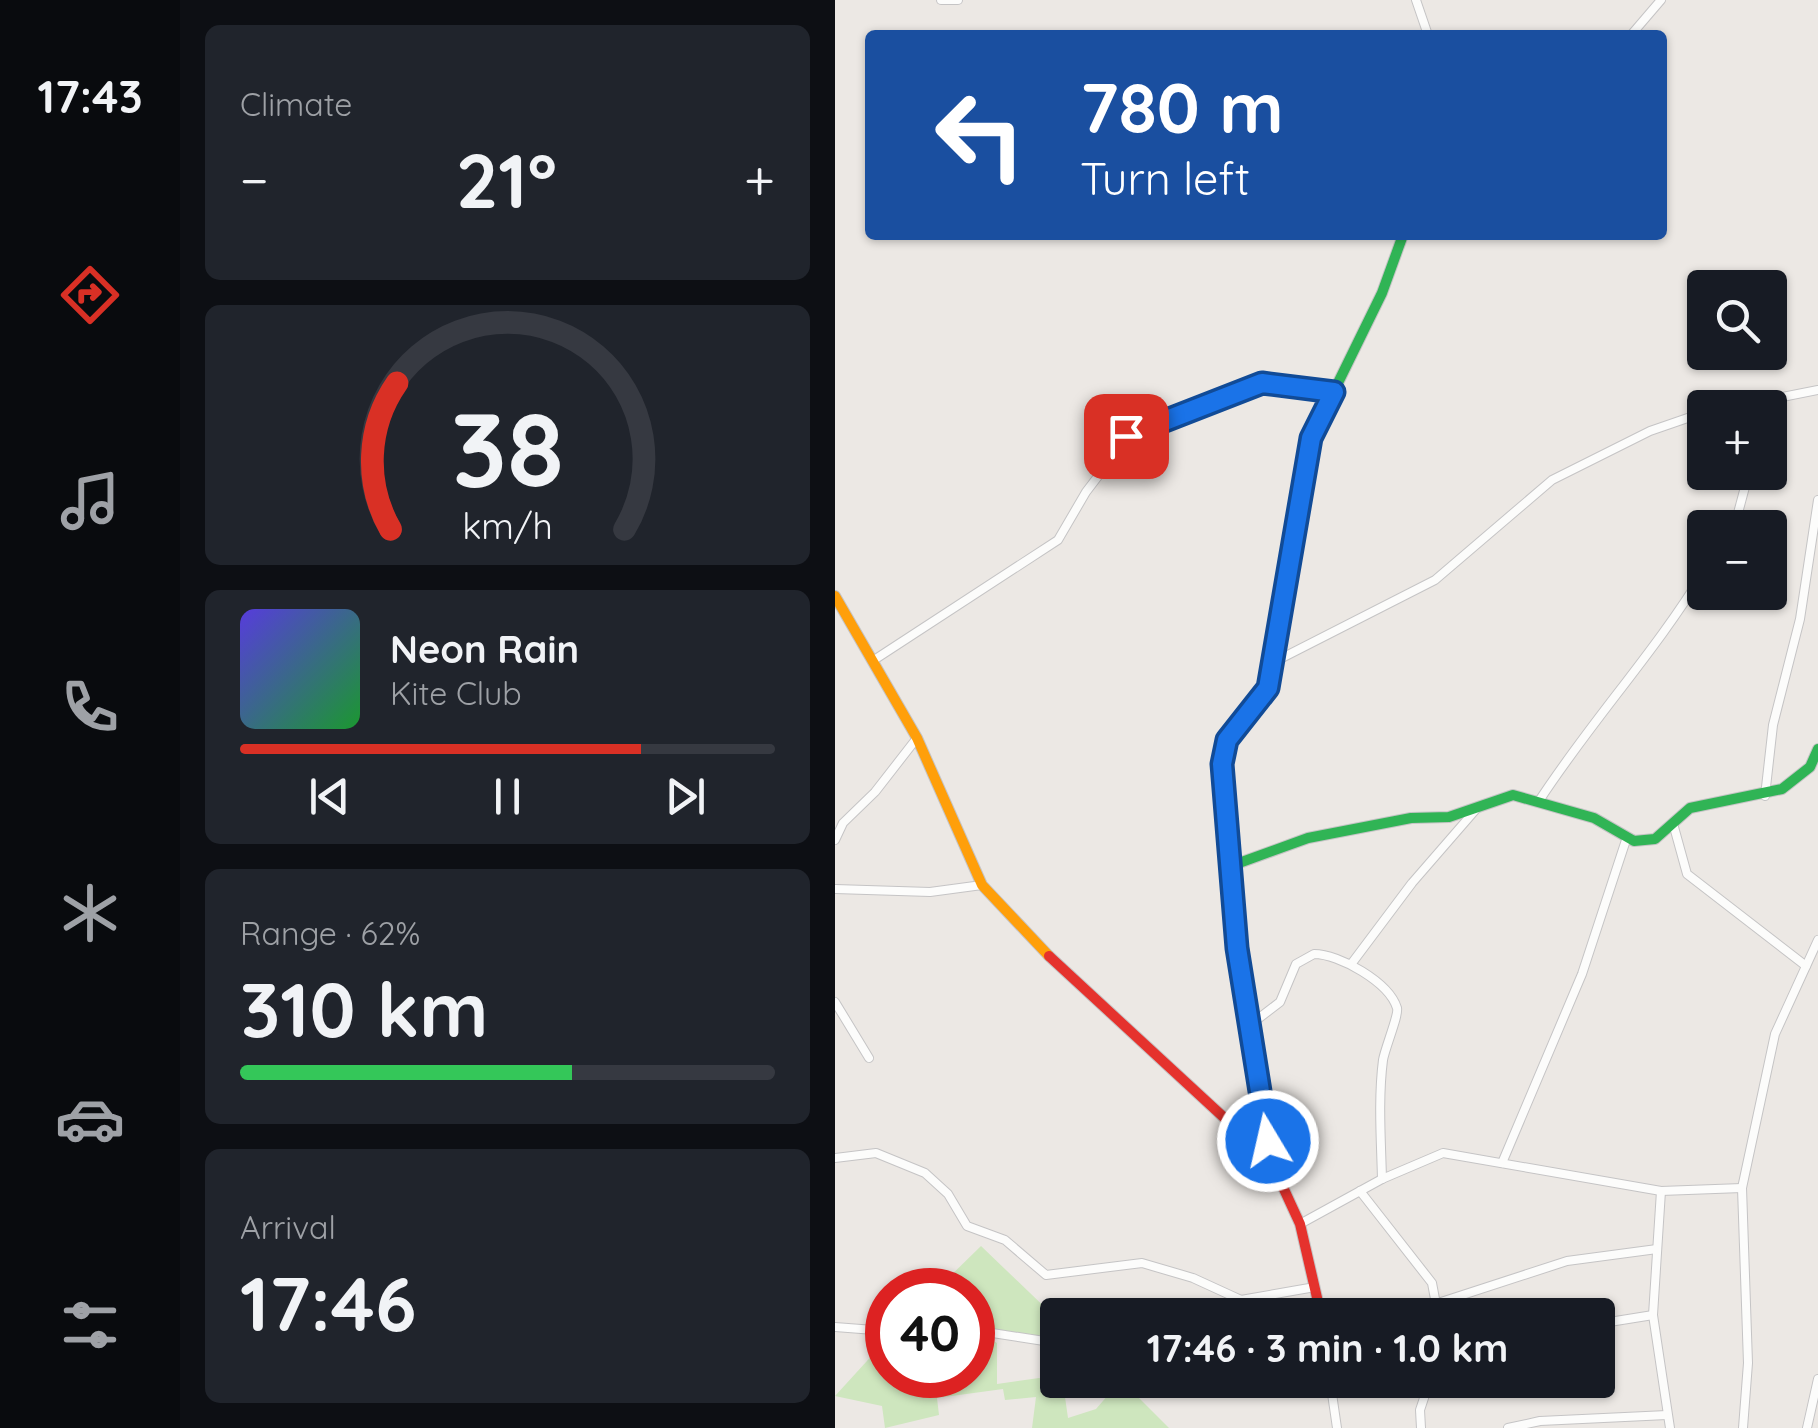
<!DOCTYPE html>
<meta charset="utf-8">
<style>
:root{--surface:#171b24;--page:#20242c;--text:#f1f3f6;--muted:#9ea1a6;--line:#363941;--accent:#d93025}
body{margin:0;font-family:Quicksand,sans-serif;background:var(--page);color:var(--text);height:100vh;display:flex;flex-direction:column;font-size:38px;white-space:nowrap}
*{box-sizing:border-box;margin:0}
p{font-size:32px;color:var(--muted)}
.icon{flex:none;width:55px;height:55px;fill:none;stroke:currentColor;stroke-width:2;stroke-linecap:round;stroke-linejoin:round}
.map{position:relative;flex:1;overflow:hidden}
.side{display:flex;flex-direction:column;gap:25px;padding:25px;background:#0d0f14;width:655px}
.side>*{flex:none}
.banner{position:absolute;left:30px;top:30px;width:802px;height:210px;border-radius:10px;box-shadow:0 2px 8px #0004;background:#1a4fa0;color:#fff;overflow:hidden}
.tools{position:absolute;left:852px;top:270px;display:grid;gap:20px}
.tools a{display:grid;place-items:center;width:100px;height:100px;border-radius:10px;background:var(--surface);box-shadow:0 2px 8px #0004;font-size:50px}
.speed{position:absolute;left:30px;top:1268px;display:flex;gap:20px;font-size:50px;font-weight:700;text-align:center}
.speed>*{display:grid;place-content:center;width:130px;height:130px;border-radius:50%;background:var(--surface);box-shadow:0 2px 8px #0004;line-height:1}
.speed .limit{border:15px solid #d22;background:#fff;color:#111}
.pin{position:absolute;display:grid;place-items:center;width:85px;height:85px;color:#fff;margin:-42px;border-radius:20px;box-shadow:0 5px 15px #0006}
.me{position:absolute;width:110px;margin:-55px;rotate:351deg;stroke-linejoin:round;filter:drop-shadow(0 0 8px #0008)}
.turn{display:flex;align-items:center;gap:35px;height:210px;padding:0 50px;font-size:45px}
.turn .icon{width:130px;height:130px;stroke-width:2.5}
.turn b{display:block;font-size:70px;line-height:85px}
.big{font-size:75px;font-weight:700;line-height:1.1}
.side .widget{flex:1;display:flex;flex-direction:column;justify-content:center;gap:15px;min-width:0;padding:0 35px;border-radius:15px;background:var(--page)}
.side .dial{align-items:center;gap:0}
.dial svg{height:260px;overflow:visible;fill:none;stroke:var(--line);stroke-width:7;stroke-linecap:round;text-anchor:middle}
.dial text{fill:var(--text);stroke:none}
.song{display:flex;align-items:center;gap:30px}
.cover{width:120px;height:120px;border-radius:15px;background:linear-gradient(135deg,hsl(250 70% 55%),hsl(130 70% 35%))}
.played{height:10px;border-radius:5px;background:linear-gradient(90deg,var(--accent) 75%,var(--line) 75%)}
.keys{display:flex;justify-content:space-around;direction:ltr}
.heat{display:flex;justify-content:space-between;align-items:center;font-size:55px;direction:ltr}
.charge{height:15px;border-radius:8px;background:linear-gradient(90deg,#34c759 62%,var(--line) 0)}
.trip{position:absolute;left:205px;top:1298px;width:575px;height:100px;border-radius:10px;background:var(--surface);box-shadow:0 2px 8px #0004;font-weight:700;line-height:100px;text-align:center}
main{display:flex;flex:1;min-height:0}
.menu{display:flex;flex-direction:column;width:180px;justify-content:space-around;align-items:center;background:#090b0e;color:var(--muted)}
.menu .icon{width:70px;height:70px}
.menu .selected{color:var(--accent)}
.menu b{font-size:45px;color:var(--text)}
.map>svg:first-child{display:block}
.green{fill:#cee6be}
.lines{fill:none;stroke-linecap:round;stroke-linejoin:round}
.street-casing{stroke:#c5c4c5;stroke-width:10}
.fast-casing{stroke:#c5c4c5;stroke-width:12}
.slow-casing{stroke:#c5c4c5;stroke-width:12}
.jam-casing{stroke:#c5c4c5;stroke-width:12}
.street{stroke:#fcfcfb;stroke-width:8}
.fast{stroke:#30b455;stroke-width:10}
.slow{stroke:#ff9f0a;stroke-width:10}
.jam{stroke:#e5322d;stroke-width:10}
.route-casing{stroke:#114b97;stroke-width:25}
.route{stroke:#1a73e8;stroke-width:18}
</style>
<main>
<nav class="menu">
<b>17:43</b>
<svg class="icon selected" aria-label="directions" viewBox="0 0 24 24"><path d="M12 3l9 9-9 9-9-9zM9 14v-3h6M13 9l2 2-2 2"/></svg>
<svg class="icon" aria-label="music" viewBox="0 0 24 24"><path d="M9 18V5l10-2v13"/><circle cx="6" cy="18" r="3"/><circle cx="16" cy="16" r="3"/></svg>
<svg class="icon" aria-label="phone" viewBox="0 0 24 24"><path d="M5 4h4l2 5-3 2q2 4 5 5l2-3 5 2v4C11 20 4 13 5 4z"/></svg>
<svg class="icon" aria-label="climate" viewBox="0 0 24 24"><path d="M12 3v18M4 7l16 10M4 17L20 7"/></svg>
<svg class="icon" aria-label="car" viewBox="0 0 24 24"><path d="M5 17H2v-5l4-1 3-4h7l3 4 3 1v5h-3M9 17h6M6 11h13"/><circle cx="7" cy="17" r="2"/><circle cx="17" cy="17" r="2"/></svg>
<svg class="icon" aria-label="filters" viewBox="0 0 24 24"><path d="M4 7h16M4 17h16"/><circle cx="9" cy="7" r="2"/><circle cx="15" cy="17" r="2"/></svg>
</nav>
<section class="side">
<div class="widget"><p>Climate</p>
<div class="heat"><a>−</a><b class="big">21°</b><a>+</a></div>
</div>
<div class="widget dial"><svg viewBox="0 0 100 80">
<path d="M14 69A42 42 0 1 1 86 69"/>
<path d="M14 69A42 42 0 0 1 16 24" stroke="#d93025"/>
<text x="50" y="56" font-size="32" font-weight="700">38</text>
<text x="50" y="72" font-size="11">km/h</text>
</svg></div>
<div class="widget">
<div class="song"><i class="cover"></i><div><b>Neon Rain</b><p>Kite Club</p></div></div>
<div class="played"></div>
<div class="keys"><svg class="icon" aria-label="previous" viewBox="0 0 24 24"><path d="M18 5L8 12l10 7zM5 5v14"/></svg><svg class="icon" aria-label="pause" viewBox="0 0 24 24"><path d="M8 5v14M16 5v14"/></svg><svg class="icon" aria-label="next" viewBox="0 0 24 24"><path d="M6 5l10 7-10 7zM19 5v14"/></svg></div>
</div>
<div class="widget"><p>Range · 62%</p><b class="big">310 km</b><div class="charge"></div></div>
<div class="widget"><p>Arrival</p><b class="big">17:46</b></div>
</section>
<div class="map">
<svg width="983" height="1428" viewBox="0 0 983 1428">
<rect width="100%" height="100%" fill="#ece8e4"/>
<path class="green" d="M146 1246 222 1319V1343L145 1332 162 1343V1384L204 1378 228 1383 233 1418 261 1409 286 1380 334 1428H197L201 1397 170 1400 168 1389 102 1398 104 1415 50 1428 47 1406 0 1396 52 1339V1375H138V1290H101Z"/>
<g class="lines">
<defs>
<g id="street">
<path d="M106 0H123"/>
<path d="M581 0 593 35"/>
<path d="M796 35 826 0"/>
<path d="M892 408 983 390"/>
<path d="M899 528 914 472"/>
<path d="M39 660 223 540 251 492 296 433 427 383 499 391"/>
<path d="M437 663 600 580 717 480 815 431 870 412"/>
<path d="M930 796 938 725 965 619 983 500"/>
<path d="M704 801C756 721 821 651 870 570"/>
<path d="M839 827 852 874 971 966"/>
<path d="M0 840 8 823 40 792 82 738"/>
<path d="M0 889 95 892 147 885"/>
<path d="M517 963 577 883 643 807"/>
<path d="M0 1002 34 1058"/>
<path d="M415 1025 445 1002 461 964 479 954C504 954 554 982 562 1008 564 1015 550 1048 548 1060 543 1099 546 1139 547 1179"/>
<path d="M0 1158 41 1153 90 1173 113 1194 132 1226 170 1240 211 1275 307 1263 358 1278 406 1300"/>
<path d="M667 1163 747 974 792 837"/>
<path d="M525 1191 597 1283 603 1315"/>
<path d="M826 1191 818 1315 835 1428"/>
<path d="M465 1224 547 1179 608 1153 826 1191 907 1188"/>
<path d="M603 1303 732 1261 822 1249"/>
<path d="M376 1315 406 1300 480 1287"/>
<path d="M762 1324 818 1315"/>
<path d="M0 1327 52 1331"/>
<path d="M138 1330 222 1343"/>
<path d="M495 1380 502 1428"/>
<path d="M586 1428 585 1410 595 1380"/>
<path d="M673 1428 705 1421 832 1415"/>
<path d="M908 1428 913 1363 907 1188 940 1034 983 940"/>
<path d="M972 1428 983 1379"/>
</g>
<g id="fast">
<path d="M442 634 476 438 547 293 568 235"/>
<path d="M393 867 473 838 576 818 614 817 678 795 759 818 799 841 820 839 855 808 947 789 975 767 983 749"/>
</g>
<path id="slow" d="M0 596 82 738 147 885 214 956"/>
<g id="jam">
<path d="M214 956 436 1161 465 1224 486 1315"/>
<path d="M436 1161 404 966 387 764 391 740 433 688 442 634"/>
</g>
</defs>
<use href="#street" class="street-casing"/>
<use href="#fast" class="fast-casing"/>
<use href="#slow" class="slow-casing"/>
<use href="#jam" class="jam-casing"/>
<use href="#street" class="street"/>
<use href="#fast" class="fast"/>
<use href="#slow" class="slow"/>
<use href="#jam" class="jam"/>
</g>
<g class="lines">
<defs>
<path id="route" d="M291 436 427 383 499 392 476 438 433 688 392 740 387 764 402 948 433 1141"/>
</defs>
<use href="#route" class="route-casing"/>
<use href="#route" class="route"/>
</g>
</svg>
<div class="tools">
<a><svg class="icon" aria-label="search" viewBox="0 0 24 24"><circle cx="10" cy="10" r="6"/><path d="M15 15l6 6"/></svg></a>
<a>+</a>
<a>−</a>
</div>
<div class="speed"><div class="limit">40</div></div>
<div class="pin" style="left:291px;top:436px;background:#d93025"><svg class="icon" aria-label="arrive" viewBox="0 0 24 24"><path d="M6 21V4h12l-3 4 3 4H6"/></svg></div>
<svg class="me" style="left:433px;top:1141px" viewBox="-20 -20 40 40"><circle r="17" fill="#1a73e8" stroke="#fff" stroke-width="3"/><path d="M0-11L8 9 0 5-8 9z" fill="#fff"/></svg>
<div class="trip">17:46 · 3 min · 1.0 km</div>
<div class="banner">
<div class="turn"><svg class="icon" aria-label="left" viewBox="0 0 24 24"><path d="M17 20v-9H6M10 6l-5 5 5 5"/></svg><div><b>780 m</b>Turn left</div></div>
</div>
</div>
</main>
